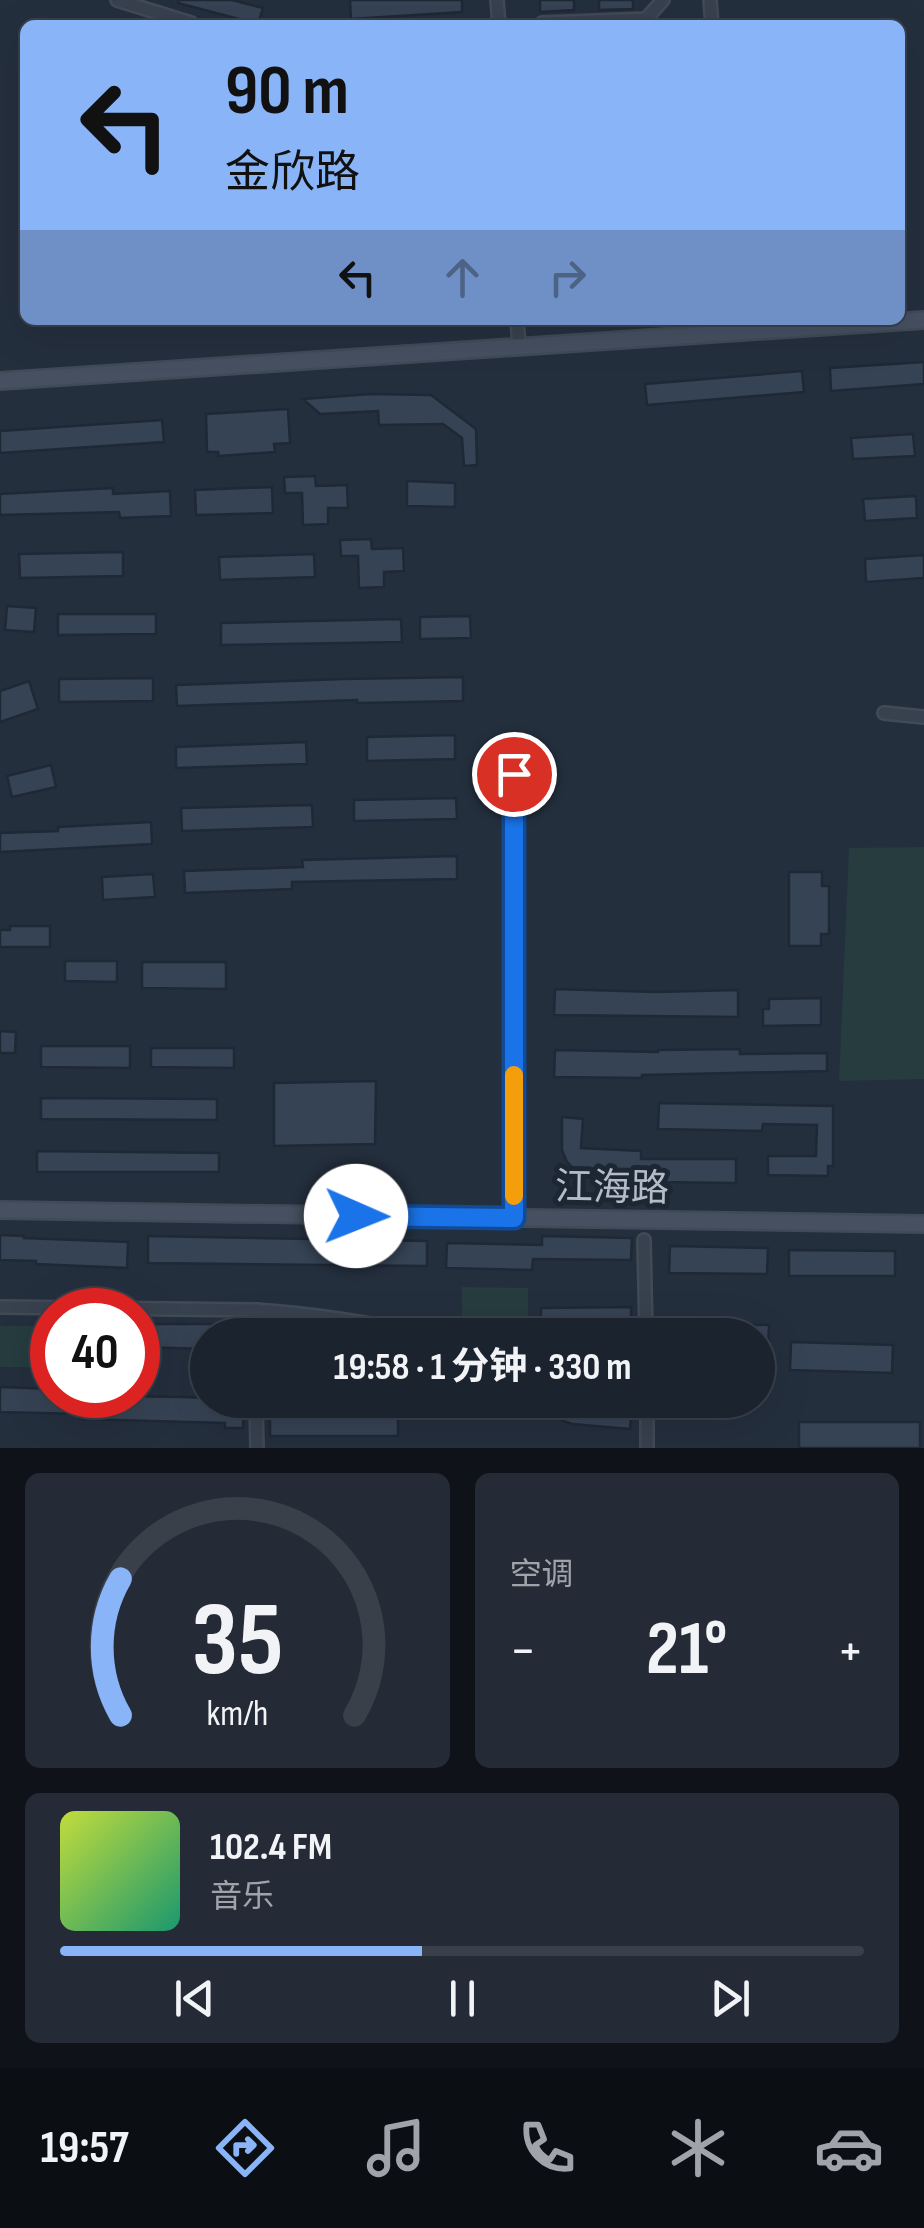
<!DOCTYPE html>
<html lang="zh">
<meta charset="utf-8">
<style>
:root{--surface:#1b232e;--page:#242b36;--text:#f1f3f6;--muted:#a0a4aa;--line:#39404a;--accent:#8ab4f8}
body{margin:0;font-family:"Sofia Sans Condensed","Noto Sans SC",sans-serif;background:var(--page);color:var(--text);height:100vh;display:flex;flex-direction:column;font-size:38px;white-space:nowrap}
*{box-sizing:border-box;margin:0}
p{font-size:32px;color:var(--muted)}
.icon{flex:none;width:55px;height:55px;fill:none;stroke:currentColor;stroke-width:2;stroke-linecap:round;stroke-linejoin:round}
.map{position:relative;height:1448px;overflow:hidden}
.panel{display:flex;flex-direction:column;gap:25px;padding:25px;background:#0f1319;flex:1}
.panel>*{flex:none}
.banner{position:absolute;left:20px;top:20px;width:885px;height:305px;border-radius:15px;box-shadow:0 10px 40px #0002,0 0 0 2px var(--line);background:#8ab4f8;color:#111;overflow:hidden}
.speed{position:absolute;left:30px;top:1288px;display:flex;gap:20px;font-size:50px;font-weight:700;text-align:center}
.speed>*{display:grid;place-content:center;width:130px;height:130px;border-radius:50%;background:var(--surface);box-shadow:0 10px 40px #0002,0 0 0 2px var(--line);line-height:1}
.speed .limit{border:15px solid #d22;background:#fff;color:#111}
.pin{position:absolute;display:grid;place-items:center;width:85px;height:85px;color:#fff;margin:-42px;border:5px solid #fff;border-radius:50%;box-shadow:0 2px 10px #0007}
.me{position:absolute;width:110px;margin:-55px;rotate:91deg;stroke-linejoin:round;filter:drop-shadow(0 0 8px #0008)}
.turn{display:flex;align-items:center;gap:35px;height:210px;padding:0 40px;font-size:45px}
.turn .icon{width:130px;height:130px;stroke-width:2.5}
.turn b{display:block;font-size:70px;line-height:85px}
.lanes{display:flex;align-items:center;height:95px;padding:0 40px;background:#0003;justify-content:center;gap:50px;direction:ltr}
.lanes .off{opacity:.35}
.big{font-size:75px;font-weight:700;line-height:1.1}
.panel .tile{flex:1;display:flex;flex-direction:column;justify-content:center;gap:15px;min-width:0;padding:0 35px;border-radius:15px;background:var(--page)}
.panel .dial{align-items:center;gap:0}
.dial svg{height:260px;overflow:visible;fill:none;stroke:var(--line);stroke-width:7;stroke-linecap:round;text-anchor:middle}
.dial text{fill:var(--text);stroke:none}
.song{display:flex;align-items:center;gap:30px}
.cover{width:120px;height:120px;border-radius:15px;background:linear-gradient(135deg,hsl(70 70% 55%),hsl(160 70% 35%))}
.played{height:10px;border-radius:5px;background:linear-gradient(90deg,var(--accent) 45%,var(--line) 45%)}
.keys{display:flex;justify-content:space-around;direction:ltr}
.heat{display:flex;justify-content:space-between;align-items:center;font-size:55px;direction:ltr}
.panel .tiles{flex:1;display:grid;gap:25px;grid-template-columns:1fr 1fr}
.tile:last-child{grid-column:span 2}
.trip{position:absolute;left:190px;top:1318px;width:585px;height:100px;border-radius:50px;background:var(--surface);box-shadow:0 10px 40px #0002,0 0 0 2px var(--line);font-weight:700;line-height:100px;text-align:center}
.tabs{display:flex;height:160px;justify-content:space-around;align-items:center;background:#0b0e12;color:var(--muted)}
.tabs .icon{width:70px;height:70px}
.tabs .on{color:var(--accent)}
.tabs b{font-size:45px;color:var(--text)}
.map>svg:first-child{display:block}
.green{fill:#263c3f}
.building{fill:#364354;stroke:#1f2835;stroke-width:2.5}
.lines{fill:none;stroke-linecap:round;stroke-linejoin:round}
.street-casing{stroke:#414a57;stroke-width:16}
.secondary-casing{stroke:#414a57;stroke-width:20}
.street{stroke:#38414e;stroke-width:11}
.secondary{stroke:#465061;stroke-width:15}
.route-casing{stroke:#114b97;stroke-width:25}
.route{stroke:#1a73e8;stroke-width:18}
.slow{stroke:#f59e0b;stroke-width:18}
.labels{text-anchor:middle;stroke-width:10;stroke-linejoin:round;paint-order:stroke}
.street-label{font-size:38px;fill:#b4bcc9;stroke:#1d2633}
</style>
<div class="map">
<svg width="924" height="1448" viewBox="0 0 924 1448">
<rect width="100%" height="100%" fill="#242f3e"/>
<g class="green">
<path d="M924 847V1079L839 1081 849 848Z"/>
<path d="M462 1287 528 1288V1326L462 1325Z"/>
<rect x="0" y="1326" width="39" height="41"/>
</g>
<g class="building">
<path d="M178 0H232L263 8 258 24 178 3Z"/>
<path d="M350 0H462V12L351 19Z"/>
<path d="M540 0H574V10L540 12Z"/>
<path d="M599 0H633V9L599 10Z"/>
<path d="M924 362V384L831 391 830 368Z"/>
<path d="M802 371 804 392 647 405 645 384Z"/>
<path d="M370 394 431 395 476 429 477 465 464 466 462 438 443 424 379 425 378 411 320 414 303 399Z"/>
<path d="M288 409 290 443 274 444 275 452 219 456 218 452H207L206 414Z"/>
<path d="M162 420 164 442 0 453V431Z"/>
<path d="M913 434 915 456 853 459 851 438Z"/>
<path d="M315 476 316 486 347 485 348 508H328V524L303 525 302 493H285L284 477Z"/>
<path d="M407 481 455 483V507L407 506Z"/>
<path d="M272 487 273 513 196 515 195 490Z"/>
<path d="M113 488V494L170 491 171 516 120 518 119 512 0 515V494Z"/>
<path d="M916 496 917 518 865 521 863 499Z"/>
<path d="M371 539 372 549 403 548 404 571 384 572V587L359 588 358 556H341L340 540Z"/>
<path d="M123 552V576L20 578 19 554Z"/>
<path d="M314 554 315 577 220 580 219 557Z"/>
<path d="M924 555V578L866 582 865 559Z"/>
<path d="M7 606 36 608 34 632 5 630Z"/>
<path d="M58 614H156V634L58 635Z"/>
<path d="M470 616 471 638 420 639V617Z"/>
<path d="M401 619 402 642 221 645V623Z"/>
<path d="M463 677V701L357 703V700L177 706 176 685 343 679Z"/>
<path d="M153 678V701L59 702V679Z"/>
<path d="M29 681 38 709 0 722V691Z"/>
<path d="M455 735V759L367 761V737Z"/>
<path d="M306 742 307 764 176 768V747Z"/>
<path d="M51 765 56 787 12 797 7 776Z"/>
<path d="M456 798 457 819 354 821V800Z"/>
<path d="M312 805 313 827 182 831 181 808Z"/>
<path d="M151 822 152 844 0 852V833L58 831V827Z"/>
<path d="M457 856V879L292 882V889L185 893 184 871 303 867 302 860Z"/>
<path d="M789 872H822V886H829V934H821V946H789Z"/>
<path d="M153 874 155 897 103 900 102 877Z"/>
<path d="M10 926H50V947H0V930H10Z"/>
<path d="M65 961H117V982L65 981Z"/>
<path d="M142 962H226V989L142 988Z"/>
<path d="M555 989 656 992 738 990V1017L554 1015Z"/>
<path d="M821 998V1025L763 1026V1009H769V999Z"/>
<path d="M0 1031 16 1032 15 1053H0Z"/>
<path d="M41 1046H130V1068L41 1067Z"/>
<path d="M151 1048H234V1068L151 1067Z"/>
<path d="M740 1049V1054L827 1053V1071L642 1075V1078L554 1077 555 1050 658 1052V1050Z"/>
<path d="M376 1081 375 1144 274 1146V1083Z"/>
<path d="M41 1098 217 1099V1120L41 1119Z"/>
<path d="M659 1103 833 1106V1166H828V1176L768 1175V1156H816L817 1125 763 1124 762 1131 658 1129Z"/>
<path d="M562 1117 583 1119 581 1148 641 1151V1159H736V1183L656 1182V1176L578 1173 567 1162 562 1150Z"/>
<path d="M37 1151 219 1153V1172H37Z"/>
<path d="M0 1235 24 1236V1238L128 1242 127 1268 36 1264V1261L0 1260Z"/>
<path d="M148 1236 427 1241V1266L148 1263Z"/>
<path d="M542 1236 632 1238 631 1260 533 1259 532 1270 446 1268 447 1243 542 1245Z"/>
<path d="M670 1246 768 1248 767 1274 669 1273Z"/>
<path d="M789 1250 895 1251V1276H789Z"/>
<path d="M631 1307V1331L541 1332V1308Z"/>
<path d="M269 1323 319 1328V1335H268Z"/>
<path d="M671 1323 769 1325 768 1352H758V1335H671Z"/>
<path d="M138 1324H245V1335H208V1349L138 1347Z"/>
<path d="M791 1342 893 1345 892 1373 790 1370Z"/>
<path d="M0 1387 52 1389V1395L183 1397 208 1398V1400H244L243 1428H225V1423L80 1419V1414L0 1412Z"/>
<path d="M507 1400H573L632 1406 630 1429 572 1424Z"/>
<path d="M398 1408V1436H270V1409Z"/>
<rect x="799" y="1422" width="121" height="26"/>
</g>
<g class="lines">
<defs>
<g id="street">
<path d="M117 0 191 23V25"/>
<path d="M497 0 499 25"/>
<path d="M710 0 712 25"/>
<path d="M542 23 646 19 663 0"/>
<path d="M517 320 519 346"/>
<path d="M884 713 924 717"/>
<path d="M486 774 514 773V1218"/>
<path d="M644 1240 646 1335"/>
<path d="M0 1307 256 1310"/>
<path d="M256 1335V1310C313 1314 368 1322 423 1335"/>
<path d="M256 1400 257 1448"/>
<path d="M647 1400V1448"/>
</g>
<g id="secondary">
<path d="M0 381 924 320"/>
<path d="M0 1210 924 1224"/>
</g>
</defs>
<use href="#street" class="street-casing"/>
<use href="#secondary" class="secondary-casing"/>
<use href="#street" class="street"/>
<use href="#secondary" class="secondary"/>
</g>
<g class="lines">
<defs>
<path id="route" d="M356 1216 514 1218V774"/>
</defs>
<use href="#route" class="route-casing"/>
<use href="#route" class="route"/>
<path class="slow" d="M514 1075V1196"/>
</g>
<g class="labels">
<g class="street-label">
<text transform="translate(612 1187) rotate(1)" y="13">江海路</text>
</g>
</g>
</svg>
<div class="speed"><div class="limit">40</div></div>
<div class="pin" style="left:514px;top:774px;background:#d93025"><svg class="icon" aria-label="arrive" viewBox="0 0 24 24"><path d="M6 21V4h12l-3 4 3 4H6"/></svg></div>
<svg class="me" style="left:356px;top:1216px" viewBox="-20 -20 40 40"><circle r="19" fill="#fff"/><path d="M0-13L10 11 0 6-10 11z" fill="#1a73e8"/></svg>
<div class="trip">19:58 · 1 分钟 · 330 m</div>
<div class="banner">
<div class="turn"><svg class="icon" aria-label="left" viewBox="0 0 24 24"><path d="M17 20v-9H6M10 6l-5 5 5 5"/></svg><div><b>90 m</b>金欣路</div></div>
<div class="lanes"><svg class="icon" aria-label="left" viewBox="0 0 24 24"><path d="M17 20v-9H6M10 6l-5 5 5 5"/></svg><svg class="icon off" aria-label="ahead" viewBox="0 0 24 24"><path d="M12 20V5M6 11l6-6 6 6"/></svg><svg class="icon off" aria-label="right" viewBox="0 0 24 24"><path d="M7 20v-9h11M14 6l5 5-5 5"/></svg></div>
</div>
</div>
<section class="panel">
<div class="tiles">
<div class="tile dial"><svg viewBox="0 0 100 80">
<path d="M14 69A42 42 0 1 1 86 69"/>
<path d="M14 69A42 42 0 0 1 14 27" stroke="#8ab4f8"/>
<text x="50" y="56" font-size="32" font-weight="700">35</text>
<text x="50" y="72" font-size="11">km/h</text>
</svg></div>
<div class="tile"><p>空调</p>
<div class="heat"><a>−</a><b class="big">21°</b><a>+</a></div>
</div>
<div class="tile">
<div class="song"><i class="cover"></i><div><b>102.4 FM</b><p>音乐</p></div></div>
<div class="played"></div>
<div class="keys"><svg class="icon" aria-label="previous" viewBox="0 0 24 24"><path d="M18 5L8 12l10 7zM5 5v14"/></svg><svg class="icon" aria-label="pause" viewBox="0 0 24 24"><path d="M8 5v14M16 5v14"/></svg><svg class="icon" aria-label="next" viewBox="0 0 24 24"><path d="M6 5l10 7-10 7zM19 5v14"/></svg></div>
</div>
</div>
</section>
<nav class="tabs">
<b>19:57</b>
<svg class="icon on" aria-label="directions" viewBox="0 0 24 24"><path d="M12 3l9 9-9 9-9-9zM9 14v-3h6M13 9l2 2-2 2"/></svg>
<svg class="icon" aria-label="music" viewBox="0 0 24 24"><path d="M9 18V5l10-2v13"/><circle cx="6" cy="18" r="3"/><circle cx="16" cy="16" r="3"/></svg>
<svg class="icon" aria-label="phone" viewBox="0 0 24 24"><path d="M5 4h4l2 5-3 2q2 4 5 5l2-3 5 2v4C11 20 4 13 5 4z"/></svg>
<svg class="icon" aria-label="climate" viewBox="0 0 24 24"><path d="M12 3v18M4 7l16 10M4 17L20 7"/></svg>
<svg class="icon" aria-label="car" viewBox="0 0 24 24"><path d="M5 17H2v-5l4-1 3-4h7l3 4 3 1v5h-3M9 17h6M6 11h13"/><circle cx="7" cy="17" r="2"/><circle cx="17" cy="17" r="2"/></svg>
</nav>
